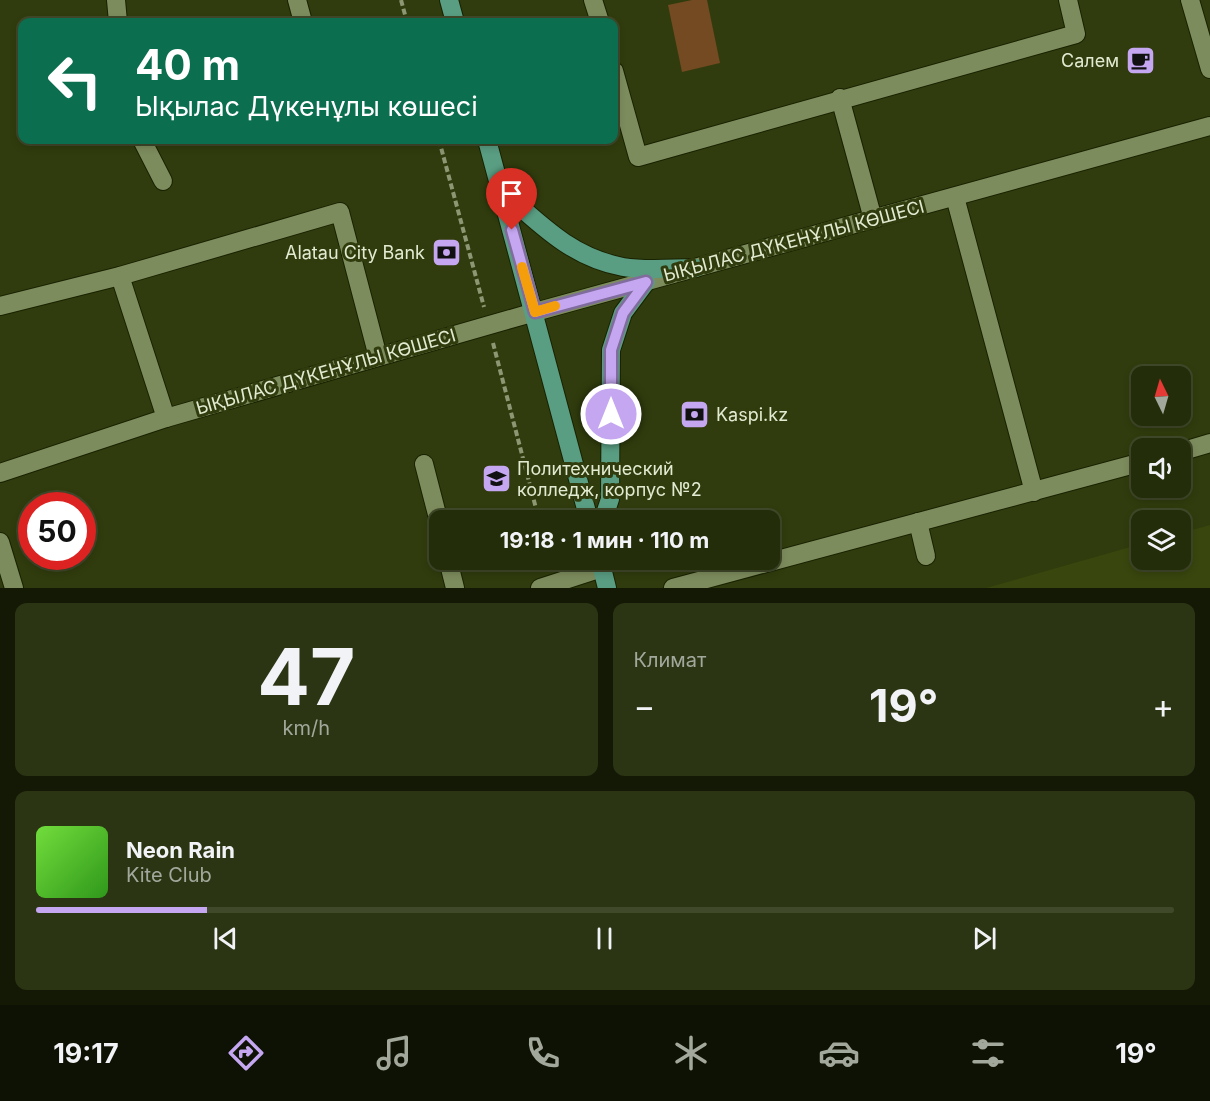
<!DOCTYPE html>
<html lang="ru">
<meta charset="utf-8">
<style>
:root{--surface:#242d0a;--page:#2c3513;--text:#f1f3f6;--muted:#a3a89c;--line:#41492b;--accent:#c5a7f1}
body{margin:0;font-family:Inter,sans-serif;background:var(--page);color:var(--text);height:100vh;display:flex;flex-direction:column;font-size:22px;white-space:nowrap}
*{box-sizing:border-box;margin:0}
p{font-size:20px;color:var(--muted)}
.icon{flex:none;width:33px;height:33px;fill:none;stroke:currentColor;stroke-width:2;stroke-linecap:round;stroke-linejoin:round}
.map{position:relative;height:588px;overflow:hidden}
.side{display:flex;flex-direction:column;gap:15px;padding:15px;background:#141906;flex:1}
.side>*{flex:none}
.guide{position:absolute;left:18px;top:18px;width:600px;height:126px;border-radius:12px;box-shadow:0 3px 9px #0003,0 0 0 2px var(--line);background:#0b6e4f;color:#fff;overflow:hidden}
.needle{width:39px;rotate:355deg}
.buttons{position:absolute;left:1131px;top:366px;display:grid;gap:12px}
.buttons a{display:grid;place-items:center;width:60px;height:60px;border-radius:12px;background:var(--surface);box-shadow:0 3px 9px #0003,0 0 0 2px var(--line);font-size:30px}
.speed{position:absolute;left:18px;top:492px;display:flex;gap:12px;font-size:30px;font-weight:700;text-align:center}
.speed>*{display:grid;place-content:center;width:78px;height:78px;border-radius:50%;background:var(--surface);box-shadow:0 3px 9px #0003,0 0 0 2px var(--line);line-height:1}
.speed .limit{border:9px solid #d22;background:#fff;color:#111}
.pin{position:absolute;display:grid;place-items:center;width:51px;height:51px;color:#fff;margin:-62px -26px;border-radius:50% 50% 50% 0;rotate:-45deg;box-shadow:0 0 6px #0007}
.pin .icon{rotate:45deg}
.me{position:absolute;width:66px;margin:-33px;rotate:0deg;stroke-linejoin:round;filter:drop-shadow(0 0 4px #0008)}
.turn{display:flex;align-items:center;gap:21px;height:126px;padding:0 18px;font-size:27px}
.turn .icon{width:78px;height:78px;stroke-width:2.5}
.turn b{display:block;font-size:42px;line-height:51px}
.big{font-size:45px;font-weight:700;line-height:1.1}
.side .card{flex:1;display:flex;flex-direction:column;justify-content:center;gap:9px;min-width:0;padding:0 21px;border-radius:12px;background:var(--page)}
.side .dial{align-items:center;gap:0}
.dial b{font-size:78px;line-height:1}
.song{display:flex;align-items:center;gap:18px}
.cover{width:72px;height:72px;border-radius:9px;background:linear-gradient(135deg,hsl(100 70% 55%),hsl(110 70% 35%))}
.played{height:6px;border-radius:3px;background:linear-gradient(90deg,var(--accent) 15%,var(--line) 15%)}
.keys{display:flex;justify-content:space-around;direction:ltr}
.heat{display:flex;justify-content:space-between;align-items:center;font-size:33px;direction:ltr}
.side .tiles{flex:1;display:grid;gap:15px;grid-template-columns:1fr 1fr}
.card:last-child{grid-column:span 2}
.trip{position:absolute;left:429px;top:510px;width:351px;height:60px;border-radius:12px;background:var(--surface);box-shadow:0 3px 9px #0003,0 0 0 2px var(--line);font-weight:700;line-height:60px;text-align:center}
.menu{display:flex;height:96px;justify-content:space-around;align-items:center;background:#0e1204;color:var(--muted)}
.menu .icon{width:42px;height:42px}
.menu .active{color:var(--accent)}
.menu b{font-size:27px;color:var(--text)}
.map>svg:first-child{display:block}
.built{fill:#39460e}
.green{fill:#734a22}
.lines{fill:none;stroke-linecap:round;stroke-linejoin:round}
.minor-casing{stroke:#192201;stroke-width:20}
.major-casing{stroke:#192201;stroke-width:20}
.path{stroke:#8d9773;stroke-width:4;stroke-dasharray:6 3;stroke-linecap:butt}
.minor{stroke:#7d8c5d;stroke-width:18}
.major{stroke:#599d82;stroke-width:18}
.route-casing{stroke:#806d9d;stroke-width:15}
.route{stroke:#c5a7f1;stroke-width:10}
.slow{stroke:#f59e0b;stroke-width:10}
.labels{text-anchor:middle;stroke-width:6;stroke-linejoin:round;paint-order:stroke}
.poi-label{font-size:18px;fill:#e2ebd1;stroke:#303c0d;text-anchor:end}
.street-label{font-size:18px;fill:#e2ebd1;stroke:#303c0d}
</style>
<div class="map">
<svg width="1210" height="588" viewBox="0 0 1210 588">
<rect width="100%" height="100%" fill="#303c0d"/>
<path class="built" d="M1210 525V588H986L1141 544 1142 560H1180L1181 533Z"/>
<path class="green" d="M692 0H707L720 63 682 72 668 5Z"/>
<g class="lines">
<defs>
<g id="minor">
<path d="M116 0 118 22"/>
<path d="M297 0 303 22"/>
<path d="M593 0 600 22"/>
<path d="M1190 0 1210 69"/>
<path d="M614 71 638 157 1076 34 1068 0"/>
<path d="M840 98 873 219"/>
<path d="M142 140 163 181"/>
<path d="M955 197 1034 492"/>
<path d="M120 276 166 418"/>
<path d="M0 306 120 276 340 212 378 357"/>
<path d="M1180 452 1210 443"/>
<path d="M424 464 440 526"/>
<path d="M0 473 166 418 535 312 1210 126"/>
<path d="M918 522 926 556"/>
<path d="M0 542 14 588"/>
<path d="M448 560 455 588"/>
<path d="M540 588 602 568"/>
<path d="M673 588 1142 462"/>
</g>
<g id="major">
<path d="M449 0 455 22"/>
<path d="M487 140 589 520"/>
<path d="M500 189C539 223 570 257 623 267 646 271 673 268 696 268"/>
<path d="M603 520 610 499 611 350 623 313 646 282"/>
<path d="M600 560 607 588"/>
</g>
</defs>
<use href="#minor" class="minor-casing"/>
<use href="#major" class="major-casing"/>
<g class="path">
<path d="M401 0 407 22"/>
<path d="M439 140 484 307"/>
<path d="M493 343 539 520"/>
</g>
<use href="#minor" class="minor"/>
<use href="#major" class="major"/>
</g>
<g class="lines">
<defs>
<path id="route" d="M512 230 535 312 646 282 623 313 611 350V414"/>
</defs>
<use href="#route" class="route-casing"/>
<use href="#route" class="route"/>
<path class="slow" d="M522 267 535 312 555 306"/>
</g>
<defs>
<symbol id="cafe-square" viewBox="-11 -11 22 22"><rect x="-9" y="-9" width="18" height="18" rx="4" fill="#c5a7f1" stroke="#303c0d"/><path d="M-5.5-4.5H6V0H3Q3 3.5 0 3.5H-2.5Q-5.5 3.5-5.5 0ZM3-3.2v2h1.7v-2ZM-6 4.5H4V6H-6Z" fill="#111"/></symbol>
<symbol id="bank-square" viewBox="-11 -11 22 22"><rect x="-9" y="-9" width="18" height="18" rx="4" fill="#c5a7f1" stroke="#303c0d"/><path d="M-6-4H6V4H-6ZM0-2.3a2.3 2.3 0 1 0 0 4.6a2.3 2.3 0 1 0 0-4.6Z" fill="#111"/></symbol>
<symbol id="university-square" viewBox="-11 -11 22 22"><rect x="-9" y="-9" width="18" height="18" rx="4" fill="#c5a7f1" stroke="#303c0d"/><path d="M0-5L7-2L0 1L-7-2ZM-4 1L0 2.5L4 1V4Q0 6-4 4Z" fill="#111"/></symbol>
</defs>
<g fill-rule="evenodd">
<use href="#cafe-square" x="1124" y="44" width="33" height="33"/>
<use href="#bank-square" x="430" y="236" width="33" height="33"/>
<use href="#bank-square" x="678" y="398" width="33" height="33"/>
<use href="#university-square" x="480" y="462" width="33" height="33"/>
</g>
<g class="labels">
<g class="poi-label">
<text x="1119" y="67">Салем</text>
<text x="425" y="259">Alatau City Bank</text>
<text x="716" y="421" text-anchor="start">Kaspi.kz</text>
<text x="517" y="475" text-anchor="start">Политехнический<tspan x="517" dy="21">колледж, корпус №2</tspan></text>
</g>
<g class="street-label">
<text transform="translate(794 241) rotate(-15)" y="6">ЫҚЫЛАС ДҮКЕНҰЛЫ КӨШЕСІ</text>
<text transform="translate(326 372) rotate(-16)" y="6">ЫҚЫЛАС ДҮКЕНҰЛЫ КӨШЕСІ</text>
</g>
</g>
</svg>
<div class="buttons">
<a><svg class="needle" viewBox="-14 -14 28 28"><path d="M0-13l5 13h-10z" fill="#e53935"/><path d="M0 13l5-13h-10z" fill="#a3a89c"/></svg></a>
<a><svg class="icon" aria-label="sound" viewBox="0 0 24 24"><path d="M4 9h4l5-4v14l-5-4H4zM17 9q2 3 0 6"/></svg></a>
<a><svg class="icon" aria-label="layers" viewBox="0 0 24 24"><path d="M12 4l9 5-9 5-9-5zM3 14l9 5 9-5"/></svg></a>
</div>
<div class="speed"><div class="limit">50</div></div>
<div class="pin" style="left:512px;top:230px;background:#d93025"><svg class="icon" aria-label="arrive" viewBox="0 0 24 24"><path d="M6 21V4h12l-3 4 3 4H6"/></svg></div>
<svg class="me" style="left:611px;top:414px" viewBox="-20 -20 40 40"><circle r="17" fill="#c5a7f1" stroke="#fff" stroke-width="3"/><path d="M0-11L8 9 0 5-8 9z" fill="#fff"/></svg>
<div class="trip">19:18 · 1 мин · 110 m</div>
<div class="guide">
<div class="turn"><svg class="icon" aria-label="left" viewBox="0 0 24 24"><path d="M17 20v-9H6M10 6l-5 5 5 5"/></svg><div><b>40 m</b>Ықылас Дүкенұлы көшесі</div></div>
</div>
</div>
<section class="side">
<div class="tiles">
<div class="card dial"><b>47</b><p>km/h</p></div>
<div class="card"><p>Климат</p>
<div class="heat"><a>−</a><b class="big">19°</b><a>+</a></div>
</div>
<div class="card">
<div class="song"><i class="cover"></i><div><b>Neon Rain</b><p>Kite Club</p></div></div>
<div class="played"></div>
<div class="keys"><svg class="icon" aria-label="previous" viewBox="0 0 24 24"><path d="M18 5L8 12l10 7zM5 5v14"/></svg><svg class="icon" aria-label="pause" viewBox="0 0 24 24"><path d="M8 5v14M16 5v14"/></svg><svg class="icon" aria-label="next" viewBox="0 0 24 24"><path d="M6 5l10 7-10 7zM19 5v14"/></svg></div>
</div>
</div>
</section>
<nav class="menu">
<b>19:17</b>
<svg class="icon active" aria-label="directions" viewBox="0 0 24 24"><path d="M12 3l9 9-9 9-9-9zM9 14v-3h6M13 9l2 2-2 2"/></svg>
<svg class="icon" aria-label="music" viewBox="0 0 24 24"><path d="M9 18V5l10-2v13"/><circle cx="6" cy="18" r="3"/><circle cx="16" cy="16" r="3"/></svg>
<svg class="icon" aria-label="phone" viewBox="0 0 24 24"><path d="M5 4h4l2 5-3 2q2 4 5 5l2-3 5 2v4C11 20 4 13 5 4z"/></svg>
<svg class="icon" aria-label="climate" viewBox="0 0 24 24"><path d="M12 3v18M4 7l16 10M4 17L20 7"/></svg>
<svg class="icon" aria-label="car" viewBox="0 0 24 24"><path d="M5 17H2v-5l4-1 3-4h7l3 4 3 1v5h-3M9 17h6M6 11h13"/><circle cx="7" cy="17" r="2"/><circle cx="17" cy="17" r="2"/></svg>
<svg class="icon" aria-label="filters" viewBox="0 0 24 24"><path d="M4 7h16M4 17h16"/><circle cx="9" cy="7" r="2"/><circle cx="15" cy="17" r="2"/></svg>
<b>19°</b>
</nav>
